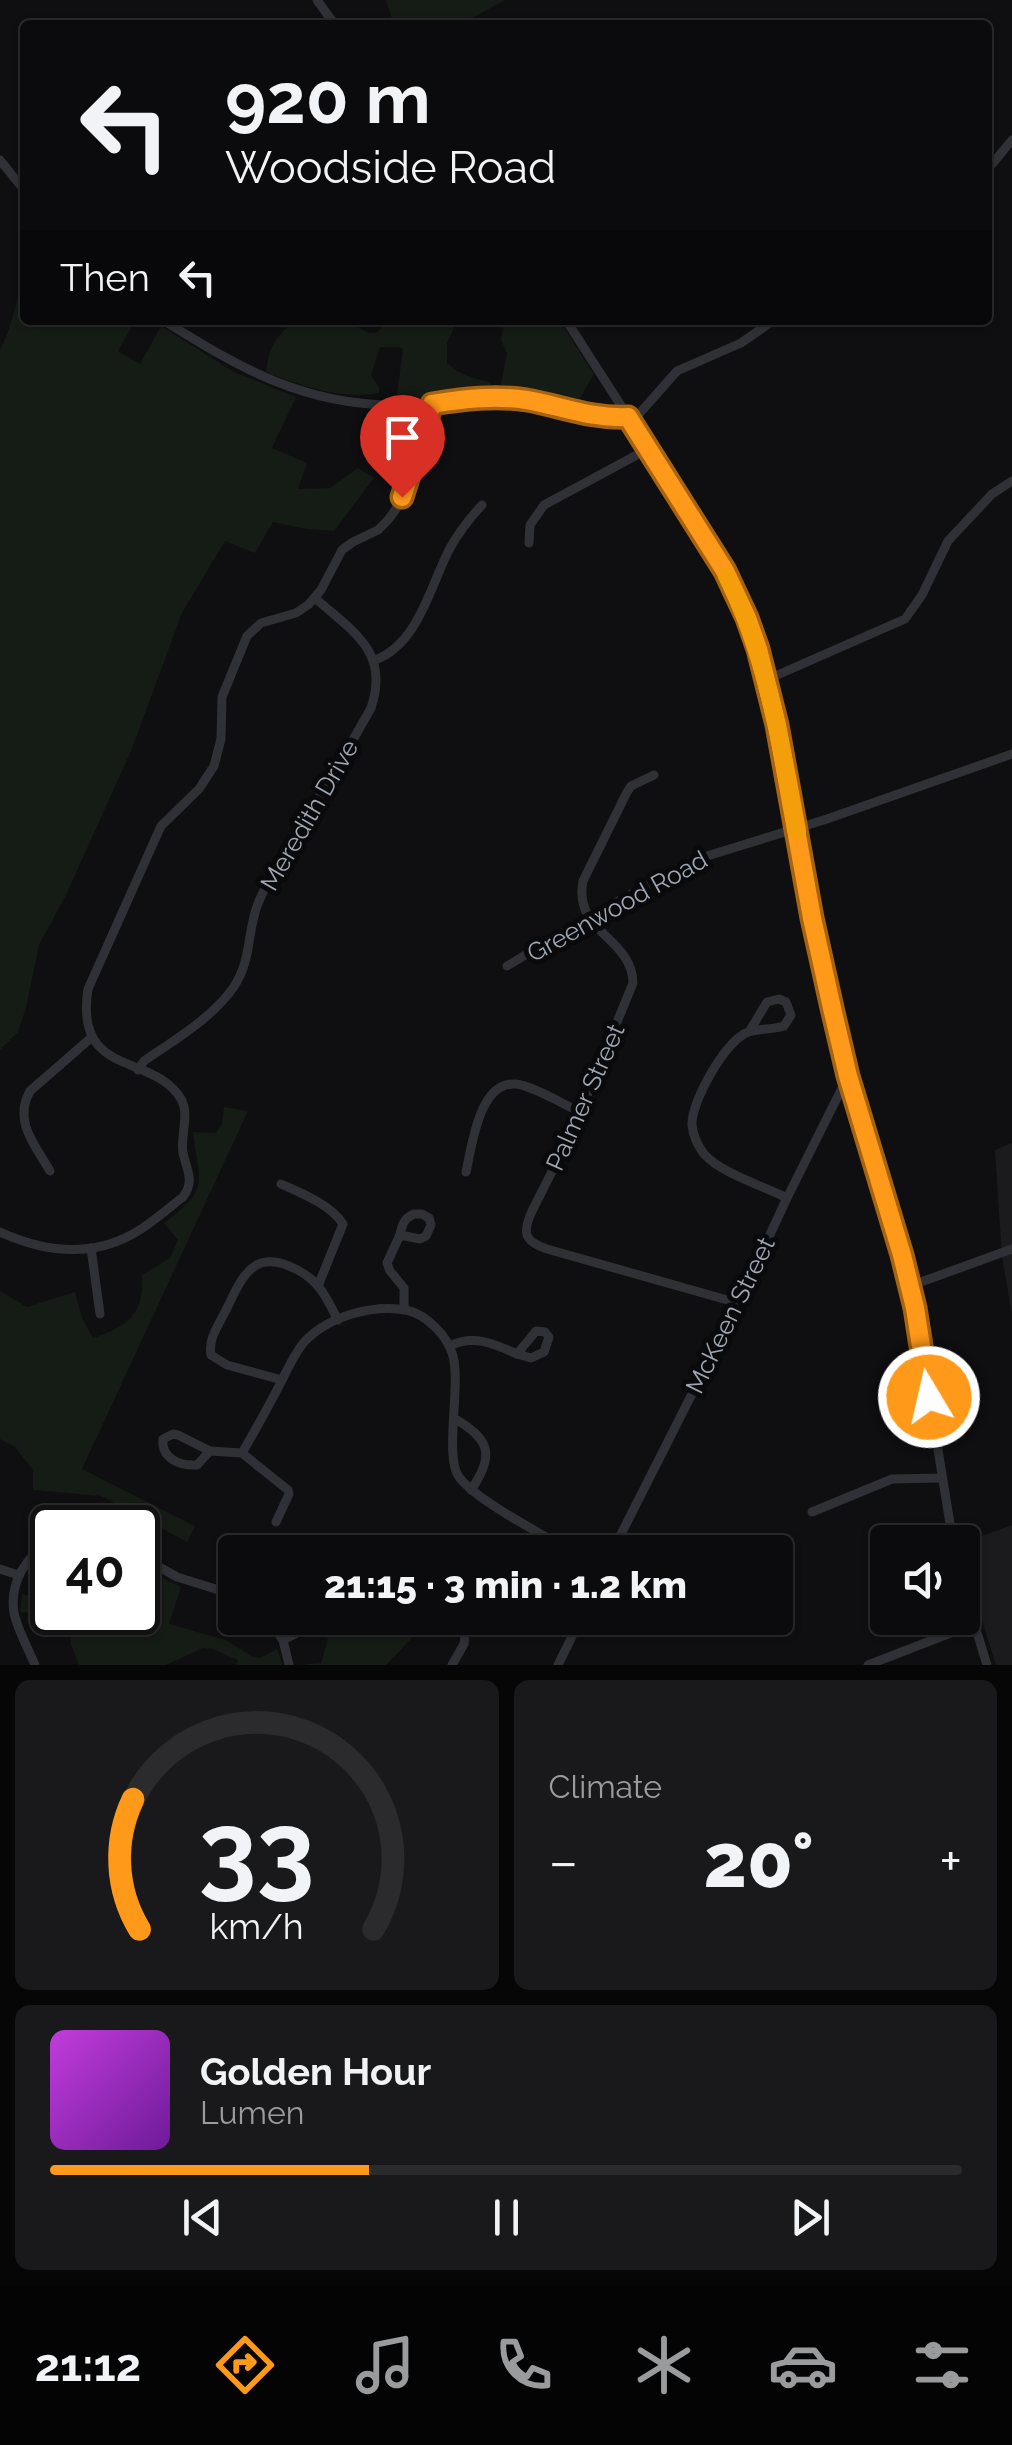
<!DOCTYPE html>
<meta charset="utf-8">
<style>
:root{--surface:#0b0b0d;--page:#19191b;--text:#f1f3f6;--muted:#9a9b9d;--line:#2b2b2e;--accent:#ff9919}
body{margin:0;font-family:Raleway,sans-serif;background:var(--page);color:var(--text);height:100vh;display:flex;flex-direction:column;font-size:38px;white-space:nowrap}
*{box-sizing:border-box;margin:0}
p{font-size:32px;color:var(--muted)}
.icon{flex:none;width:55px;height:55px;fill:none;stroke:currentColor;stroke-width:2;stroke-linecap:round;stroke-linejoin:round}
.map{position:relative;height:1665px;overflow:hidden}
.panel{display:flex;flex-direction:column;gap:15px;padding:15px;background:#060607;flex:1}
.panel>*{flex:none}
.hud{position:absolute;left:20px;top:20px;width:972px;height:305px;border-radius:10px;box-shadow:0 2px 8px #0004,0 0 0 2px var(--line);background:#0b0b0d;color:var(--text);overflow:hidden}
.controls{position:absolute;left:870px;top:1525px;display:grid;gap:20px}
.controls a{display:grid;place-items:center;width:110px;height:110px;border-radius:10px;background:var(--surface);box-shadow:0 2px 8px #0004,0 0 0 2px var(--line);font-size:50px}
.speed{position:absolute;left:30px;top:1505px;display:flex;gap:20px;font-size:50px;font-weight:700;text-align:center}
.speed>*{display:grid;place-content:center;width:130px;height:130px;border-radius:50%;background:var(--surface);box-shadow:0 2px 8px #0004,0 0 0 2px var(--line);line-height:1}
.speed .limit{border:5px solid #111;border-radius:15px;background:#fff;color:#111}
.pin{position:absolute;display:grid;place-items:center;width:85px;height:85px;color:#fff;margin:-102px -42px;border-radius:50% 50% 50% 0;rotate:-45deg;box-shadow:0 0 10px #0007}
.pin .icon{rotate:45deg}
.me{position:absolute;width:110px;margin:-55px;rotate:351deg;stroke-linejoin:round;filter:drop-shadow(0 0 8px #0008)}
.turn{display:flex;align-items:center;gap:35px;height:210px;padding:0 40px;font-size:45px}
.turn .icon{width:130px;height:130px;stroke-width:2.5}
.turn b{display:block;font-size:70px;line-height:85px}
.then{display:flex;align-items:center;height:95px;padding:0 40px;background:#0003;gap:20px;font-size:38px}
.big{font-size:75px;font-weight:800;line-height:1.1}
.panel .card{flex:1;display:flex;flex-direction:column;justify-content:center;gap:15px;min-width:0;padding:0 35px;border-radius:15px;background:var(--page)}
.panel .dial{align-items:center;gap:0}
.dial svg{height:260px;overflow:visible;fill:none;stroke:var(--line);stroke-width:7;stroke-linecap:round;text-anchor:middle}
.dial text{fill:var(--text);stroke:none}
.song{display:flex;align-items:center;gap:30px}
.cover{width:120px;height:120px;border-radius:15px;background:linear-gradient(135deg,hsl(290 70% 55%),hsl(280 70% 35%))}
.played{height:10px;border-radius:5px;background:linear-gradient(90deg,var(--accent) 35%,var(--line) 35%)}
.keys{display:flex;justify-content:space-around;direction:ltr}
.heat{display:flex;justify-content:space-between;align-items:center;font-size:55px;direction:ltr}
.panel .tiles{flex:1;display:grid;gap:15px;grid-template-columns:1fr 1fr}
.card:last-child{grid-column:span 2}
.trip{position:absolute;left:218px;top:1535px;width:575px;height:100px;border-radius:10px;background:var(--surface);box-shadow:0 2px 8px #0004,0 0 0 2px var(--line);font-weight:800;line-height:100px;text-align:center}
.menu{display:flex;height:160px;justify-content:space-around;align-items:center;background:#040405;color:var(--muted)}
.menu .icon{width:70px;height:70px}
.menu .selected{color:var(--accent)}
.menu b{font-size:45px;color:var(--text)}
.map>svg:first-child{display:block}
.built{fill:#1b1b1e}
.green{fill:#151b15}
.lines{fill:none;stroke-linecap:round;stroke-linejoin:round}
.minor{stroke:#303136;stroke-width:9}
.route-casing{stroke:#a66310;stroke-width:25}
.route{stroke:#ff9919;stroke-width:18}
.slow{stroke:#f59e0b;stroke-width:18}
.labels{text-anchor:middle;stroke-width:10;stroke-linejoin:round;paint-order:stroke}
.street-label{font-size:25px;fill:#9fa7b3;stroke:#0a0a0c}
</style>
<div class="map">
<svg width="1012" height="1665" viewBox="0 0 1012 1665">
<rect width="100%" height="100%" fill="#0f0f11"/>
<g class="built">
<path d="M1012 1143V1314L1002 1257 995 1150Z"/>
<path d="M1012 1525V1665H996L974 1596 963 1543Z"/>
</g>
<g class="green">
<path d="M386 0H505L476 16 452 24 394 25Z"/>
<path d="M25 274V320H118L131 328 118 351 140 364 161 326 234 372 296 397 272 448 307 463 298 489 330 488 358 468 374 478 334 531 306 529 273 522 255 553 225 541 182 613 131 751 66 895 39 945 26 1008 18 1032 0 1050V350L8 332Z"/>
<path d="M292 320H347L368 333H376L390 320H458L447 343V363C460 375 473 378 490 382L492 390 396 401 403 349 398 347H380L371 375 379 387V393C342 400 300 386 266 372 268 360 269 350 276 340 282 332 288 328 292 320Z"/>
<path d="M504 320H559L594 374 577 403 500 388 507 354 501 340Z"/>
<path d="M224 1107 248 1111 82 1469 195 1526 187 1542 101 1496 33 1490V1470L15 1447 0 1439V1291L27 1307 75 1292 82 1318 93 1338C129 1326 144 1314 142 1275L170 1258 178 1240 164 1223C211 1187 199 1184 193 1132L216 1133 222 1124Z"/>
<path d="M157 1576 181 1587 169 1624 226 1640 251 1656 260 1658 277 1649 283 1665H236L238 1660 213 1649 203 1648 166 1665H79L71 1645V1616L20 1612 22 1594 50 1602 52 1594V1612H138V1604L141 1605Z"/>
<path d="M331 1618H351L363 1633 385 1618H417L418 1620 412 1638 386 1665H298L321 1663 328 1639 319 1627Z"/>
</g>
<g class="lines">
<g class="minor">
<path d="M317 0 335 25"/>
<path d="M0 160 25 191"/>
<path d="M988 169 1012 140"/>
<path d="M163 320C239 368 305 406 398 405 435 405 470 397 506 398 548 400 585 420 628 417"/>
<path d="M566 320 708 541 740 602 758 649 777 725 813 918 848 1076 894 1224 915 1308 953 1542"/>
<path d="M631 423 677 371 741 343 774 320"/>
<path d="M529 543 530 525 544 505 648 449"/>
<path d="M375 660C418 644 430 587 449 550 458 533 469 519 482 505"/>
<path d="M766 680 905 619 922 595 948 541 992 494 1012 481"/>
<path d="M654 775 631 786 627 792 583 881C573 933 632 937 633 983L573 1130 532 1211C522 1233 524 1241 547 1249L738 1303"/>
<path d="M507 966 589 917 694 860 827 819 1012 754"/>
<path d="M749 1032 767 1002 779 999 786 1002 791 1015 784 1026C772 1030 758 1028 746 1033 725 1042 691 1102 692 1125 693 1135 698 1146 704 1154 721 1173 763 1186 787 1198"/>
<path d="M138 1070 144 1061C174 1040 211 1019 233 988 253 959 246 931 259 901 271 873 289 847 305 821 327 783 350 746 371 708 390 651 353 632 315 598"/>
<path d="M50 1171C35 1145 13 1121 30 1091L92 1037"/>
<path d="M466 1172C472 1146 479 1081 516 1084 531 1085 565 1105 580 1112"/>
<path d="M281 1184C301 1193 331 1205 343 1224L318 1286"/>
<path d="M414 1214H422L429 1218 431 1225 426 1236 420 1239 400 1235C402 1225 404 1218 414 1214Z"/>
<path d="M0 1232C42 1251 88 1258 131 1235 150 1225 166 1210 183 1197 195 1181 187 1171 183 1153 180 1135 190 1115 181 1099 153 1052 74 1079 88 989L161 826 199 789 214 766 221 739 222 697 247 636 261 623 296 613 308 605 321 590 342 550 353 542 378 530 388 520 396 509 407 484 432 404"/>
<path d="M400 1235 387 1263 390 1271 404 1288V1310"/>
<path d="M91 1248 100 1314"/>
<path d="M910 1286 1012 1249"/>
<path d="M536 1331 545 1332 549 1337 544 1352 531 1358 517 1354Z"/>
<path d="M450 1346C474 1334 494 1344 517 1354"/>
<path d="M282 1380 227 1365 211 1355C208 1339 218 1326 225 1312 233 1297 240 1276 255 1266 274 1254 305 1271 318 1286 326 1295 332 1309 338 1320"/>
<path d="M454 1418C489 1439 496 1454 471 1490"/>
<path d="M173 1434 178 1435 210 1451 197 1465C179 1466 161 1458 163 1439Z"/>
<path d="M210 1451 242 1453C255 1431 267 1409 279 1386 287 1371 294 1353 306 1340 330 1316 373 1304 406 1310 426 1314 448 1336 453 1356 461 1386 444 1457 459 1477 477 1501 545 1536 573 1552"/>
<path d="M242 1453 288 1490 289 1494 276 1522"/>
<path d="M812 1512 892 1479 941 1478"/>
<path d="M612 1552 738 1303 787 1198 848 1076"/>
<path d="M138 1555 177 1577 235 1595"/>
<path d="M0 1569 18 1575"/>
<path d="M962 1583 987 1665"/>
<path d="M267 1618 283 1640 289 1665"/>
<path d="M283 1640 297 1633 319 1618"/>
<path d="M35 1665C28 1648 18 1631 14 1613 9 1582 27 1555 52 1540"/>
<path d="M452 1665 464 1644 467 1618"/>
<path d="M558 1665 581 1618"/>
<path d="M868 1665 974 1624"/>
</g>
</g>
<g class="lines">
<defs>
<path id="route" d="M402 497 432 404C463 399 495 395 527 400 561 406 592 419 628 417L725 571 747 618 758 649 777 725 812 918 832 1008 848 1076 902 1255 915 1308 929 1397"/>
</defs>
<use href="#route" class="route-casing"/>
<use href="#route" class="route"/>
<path class="slow" d="M727 576C767 656 781 744 797 831"/>
</g>
<g class="labels">
<g class="street-label">
<text transform="translate(309 815) rotate(-60)" y="9">Meredith Drive</text>
<text transform="translate(617 906) rotate(-29)" y="9">Greenwood Road</text>
<text transform="translate(585 1097) rotate(-66)" y="9">Palmer Street</text>
<text transform="translate(730 1315) rotate(-64)" y="9">McKeen Street</text>
</g>
</g>
</svg>
<div class="controls">
<a><svg class="icon" aria-label="sound" viewBox="0 0 24 24"><path d="M4 9h4l5-4v14l-5-4H4zM17 9q2 3 0 6"/></svg></a>
</div>
<div class="speed"><div class="limit">40</div></div>
<div class="pin" style="left:402px;top:497px;background:#d93025"><svg class="icon" aria-label="arrive" viewBox="0 0 24 24"><path d="M6 21V4h12l-3 4 3 4H6"/></svg></div>
<svg class="me" style="left:929px;top:1397px" viewBox="-20 -20 40 40"><circle r="17" fill="#ff9919" stroke="#fff" stroke-width="3"/><path d="M0-11L8 9 0 5-8 9z" fill="#fff"/></svg>
<div class="trip">21:15 · 3 min · 1.2 km</div>
<div class="hud">
<div class="turn"><svg class="icon" aria-label="left" viewBox="0 0 24 24"><path d="M17 20v-9H6M10 6l-5 5 5 5"/></svg><div><b>920 m</b>Woodside Road</div></div>
<div class="then">Then<svg class="icon" aria-label="left" viewBox="0 0 24 24"><path d="M17 20v-9H6M10 6l-5 5 5 5"/></svg></div>
</div>
</div>
<section class="panel">
<div class="tiles">
<div class="card dial"><svg viewBox="0 0 100 80">
<path d="M14 69A42 42 0 1 1 86 69"/>
<path d="M14 69A42 42 0 0 1 12 29" stroke="#ff9919"/>
<text x="50" y="56" font-size="32" font-weight="700">33</text>
<text x="50" y="72" font-size="11">km/h</text>
</svg></div>
<div class="card"><p>Climate</p>
<div class="heat"><a>−</a><b class="big">20°</b><a>+</a></div>
</div>
<div class="card">
<div class="song"><i class="cover"></i><div><b>Golden Hour</b><p>Lumen</p></div></div>
<div class="played"></div>
<div class="keys"><svg class="icon" aria-label="previous" viewBox="0 0 24 24"><path d="M18 5L8 12l10 7zM5 5v14"/></svg><svg class="icon" aria-label="pause" viewBox="0 0 24 24"><path d="M8 5v14M16 5v14"/></svg><svg class="icon" aria-label="next" viewBox="0 0 24 24"><path d="M6 5l10 7-10 7zM19 5v14"/></svg></div>
</div>
</div>
</section>
<nav class="menu">
<b>21:12</b>
<svg class="icon selected" aria-label="directions" viewBox="0 0 24 24"><path d="M12 3l9 9-9 9-9-9zM9 14v-3h6M13 9l2 2-2 2"/></svg>
<svg class="icon" aria-label="music" viewBox="0 0 24 24"><path d="M9 18V5l10-2v13"/><circle cx="6" cy="18" r="3"/><circle cx="16" cy="16" r="3"/></svg>
<svg class="icon" aria-label="phone" viewBox="0 0 24 24"><path d="M5 4h4l2 5-3 2q2 4 5 5l2-3 5 2v4C11 20 4 13 5 4z"/></svg>
<svg class="icon" aria-label="climate" viewBox="0 0 24 24"><path d="M12 3v18M4 7l16 10M4 17L20 7"/></svg>
<svg class="icon" aria-label="car" viewBox="0 0 24 24"><path d="M5 17H2v-5l4-1 3-4h7l3 4 3 1v5h-3M9 17h6M6 11h13"/><circle cx="7" cy="17" r="2"/><circle cx="17" cy="17" r="2"/></svg>
<svg class="icon" aria-label="filters" viewBox="0 0 24 24"><path d="M4 7h16M4 17h16"/><circle cx="9" cy="7" r="2"/><circle cx="15" cy="17" r="2"/></svg>
</nav>
